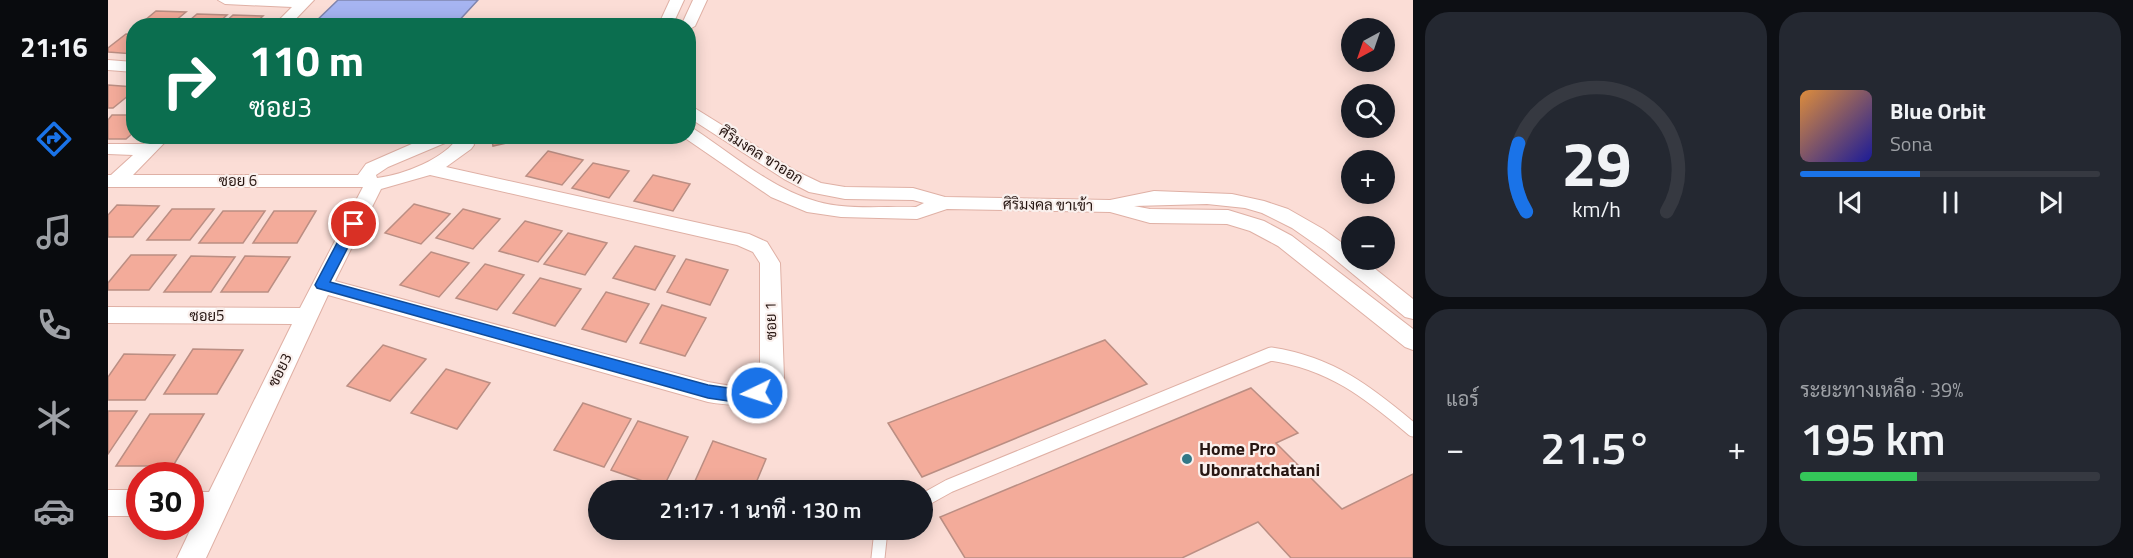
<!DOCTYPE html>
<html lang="th">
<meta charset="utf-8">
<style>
:root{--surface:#171b24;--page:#242831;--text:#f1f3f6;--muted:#9ea1a6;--line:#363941;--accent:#1a73e8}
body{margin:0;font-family:"Titillium Web",Sarabun,sans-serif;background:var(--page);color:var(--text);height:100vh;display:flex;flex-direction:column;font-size:22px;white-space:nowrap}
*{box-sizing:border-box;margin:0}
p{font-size:20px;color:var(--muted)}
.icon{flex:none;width:33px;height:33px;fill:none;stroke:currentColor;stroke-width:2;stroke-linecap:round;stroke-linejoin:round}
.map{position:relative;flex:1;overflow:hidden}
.panel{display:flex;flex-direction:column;gap:12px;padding:12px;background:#0d0f14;width:720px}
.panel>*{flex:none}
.hud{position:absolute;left:18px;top:18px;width:570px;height:126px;border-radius:24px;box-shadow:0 3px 15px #0003;background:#0b6e4f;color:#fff;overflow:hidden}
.needle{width:39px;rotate:220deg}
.buttons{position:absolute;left:1233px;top:18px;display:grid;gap:12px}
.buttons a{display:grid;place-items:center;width:54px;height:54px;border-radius:50%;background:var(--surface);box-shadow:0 3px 15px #0003;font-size:30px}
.speed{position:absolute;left:18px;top:462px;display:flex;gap:12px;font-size:30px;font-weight:700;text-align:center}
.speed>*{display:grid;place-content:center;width:78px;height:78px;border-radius:50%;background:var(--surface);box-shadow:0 3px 15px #0003;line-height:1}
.speed .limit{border:9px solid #d22;background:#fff;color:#111}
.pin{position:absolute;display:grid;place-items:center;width:51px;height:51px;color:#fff;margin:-26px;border:3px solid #fff;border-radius:50%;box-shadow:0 2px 6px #0007}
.me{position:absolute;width:66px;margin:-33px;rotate:266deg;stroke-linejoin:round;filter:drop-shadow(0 0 4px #0008)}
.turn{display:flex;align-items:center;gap:21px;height:126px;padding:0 24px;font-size:27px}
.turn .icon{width:78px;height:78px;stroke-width:2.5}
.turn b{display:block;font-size:42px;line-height:51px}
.big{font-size:45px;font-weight:600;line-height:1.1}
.panel .card{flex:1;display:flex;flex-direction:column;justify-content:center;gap:9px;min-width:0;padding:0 21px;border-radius:24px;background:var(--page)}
.panel .dial{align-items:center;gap:0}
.dial svg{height:156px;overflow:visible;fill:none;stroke:var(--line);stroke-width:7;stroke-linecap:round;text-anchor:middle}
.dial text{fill:var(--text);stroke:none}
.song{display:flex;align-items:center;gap:18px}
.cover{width:72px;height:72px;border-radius:9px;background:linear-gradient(135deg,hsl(30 70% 55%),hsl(240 70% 35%))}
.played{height:6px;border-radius:3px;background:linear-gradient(90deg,var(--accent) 40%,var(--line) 40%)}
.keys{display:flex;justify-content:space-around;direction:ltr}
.heat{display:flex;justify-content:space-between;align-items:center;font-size:33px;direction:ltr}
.charge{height:9px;border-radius:4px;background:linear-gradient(90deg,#34c759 39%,var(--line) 0)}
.panel .tiles{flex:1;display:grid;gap:12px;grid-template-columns:repeat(2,1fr)}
.trip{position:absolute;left:480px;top:480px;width:345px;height:60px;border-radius:30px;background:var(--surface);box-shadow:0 3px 15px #0003;font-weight:600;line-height:60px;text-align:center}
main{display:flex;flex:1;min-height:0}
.dock{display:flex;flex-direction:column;width:108px;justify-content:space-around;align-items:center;background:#090b0e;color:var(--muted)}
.dock .icon{width:42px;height:42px}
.dock .on{color:var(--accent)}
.dock b{font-size:27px;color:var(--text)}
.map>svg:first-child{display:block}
.water{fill:#a6b4f1;stroke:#8085ae;stroke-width:1.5}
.building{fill:#f3ab9a;stroke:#bb8e83;stroke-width:1.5}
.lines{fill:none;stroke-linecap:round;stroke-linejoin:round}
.lane-casing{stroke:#dfb0a5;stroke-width:15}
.street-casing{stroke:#dfb0a5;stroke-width:2}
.lane{stroke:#fff;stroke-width:13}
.street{fill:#fff;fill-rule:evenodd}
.route{fill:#1a73e8;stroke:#114b97;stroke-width:1.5}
.poi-dot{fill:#337887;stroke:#faf0ed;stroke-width:2}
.labels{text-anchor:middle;stroke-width:4.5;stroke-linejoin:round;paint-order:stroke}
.street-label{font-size:15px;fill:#271612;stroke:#faf0ed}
.near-poi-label{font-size:18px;font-weight:bold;fill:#271612;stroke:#faf0ed;text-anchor:start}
</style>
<main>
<nav class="dock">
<b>21:16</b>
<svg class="icon on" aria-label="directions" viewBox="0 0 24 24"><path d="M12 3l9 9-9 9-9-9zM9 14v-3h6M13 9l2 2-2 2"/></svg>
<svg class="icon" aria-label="music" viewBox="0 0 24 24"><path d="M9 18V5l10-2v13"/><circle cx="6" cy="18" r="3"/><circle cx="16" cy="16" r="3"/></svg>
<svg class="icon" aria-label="phone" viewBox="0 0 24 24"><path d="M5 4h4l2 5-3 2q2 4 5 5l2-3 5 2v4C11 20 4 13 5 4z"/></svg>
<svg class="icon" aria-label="climate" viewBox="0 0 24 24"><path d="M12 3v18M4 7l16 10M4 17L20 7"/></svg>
<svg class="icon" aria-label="car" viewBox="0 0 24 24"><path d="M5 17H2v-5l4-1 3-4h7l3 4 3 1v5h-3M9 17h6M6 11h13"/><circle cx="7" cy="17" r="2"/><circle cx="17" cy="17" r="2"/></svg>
</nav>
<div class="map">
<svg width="1305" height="558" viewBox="0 0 1305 558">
<rect width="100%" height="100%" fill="#fbddd6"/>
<path class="water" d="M230 0H370L347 25H204Z"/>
<g class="building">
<path d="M48 11 78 12 61 26H30Z"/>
<path d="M89 14 119 15 107 26H75Z"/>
<path d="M125 15 155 16 144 26H113Z"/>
<path d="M18 34 26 35V54L0 52V48Z"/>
<path d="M0 85 26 87V91L5 108H0Z"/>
<path d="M4 115H26V132L18 139H0V120Z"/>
<path d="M383 136H430L385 146Z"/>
<path d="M440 151 475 160 454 185 418 176Z"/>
<path d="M485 163 521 171 501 198 464 188Z"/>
<path d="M545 175 582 184 565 211 526 201Z"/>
<path d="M306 204 342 214 313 244 277 233Z"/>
<path d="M9 205 51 206 25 237H0V215Z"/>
<path d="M64 209H106L82 240H39Z"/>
<path d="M355 209 392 219 365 249 328 238Z"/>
<path d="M115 211H157L135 243H91Z"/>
<path d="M166 211H208L189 243H145Z"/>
<path d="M417 221 454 231 430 262 391 251Z"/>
<path d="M460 233 499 243 477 275 436 264Z"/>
<path d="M527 246 567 256 547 290 505 278Z"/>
<path d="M323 252 361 263 331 297 292 285Z"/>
<path d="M23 255H68L41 290H0V283Z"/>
<path d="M83 256 127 257 103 292H56Z"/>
<path d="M137 256 182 257 160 292H113Z"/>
<path d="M578 259 620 270 602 305 559 292Z"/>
<path d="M377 264 416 275 389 310 348 298Z"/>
<path d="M432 278 473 289 447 326 405 313Z"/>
<path d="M498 292 541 304 518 342 474 329Z"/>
<path d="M554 305 598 318 577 356 532 343Z"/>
<path d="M997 340 1039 384 814 477 780 423Z"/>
<path d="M275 345 318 359 282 401 239 386Z"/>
<path d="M85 349 135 350 109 394H56Z"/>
<path d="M16 354 67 355 37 400H0V377Z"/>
<path d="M338 369 382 383 349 429 303 413Z"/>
<path d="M1143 388 1190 433 1168 443 1234 509 1305 474V558H1183L1150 522 1074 558H857L832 517Z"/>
<path d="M475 403 523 419 496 467 446 450Z"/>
<path d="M0 411H29L0 454Z"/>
<path d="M42 414H96L65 466H8Z"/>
<path d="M530 421 580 437 555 488 503 470Z"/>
<path d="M605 441 658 459 645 490H583Z"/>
</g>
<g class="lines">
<defs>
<g id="lane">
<path d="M814 501 841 486 1163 354C1223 363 1260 392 1305 430"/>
<path d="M770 558 773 530"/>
</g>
<g id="street">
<path d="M110 0H206L181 26H165L184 7 117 4Z"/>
<path d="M562 0H576L564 26H550Z"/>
<path d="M585 0H599L587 26 580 30V26H573Z"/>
<path d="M0 60 26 62V72L0 70Z"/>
<path d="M580 104 688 171 713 183 737 187 805 188 837 197 1002 200 1046 191 1124 194 1156 201 1180 209 1215 229 1244 250V260H1256L1305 299V319L1297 317 1217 251 1184 228 1154 213 1137 208 1099 204 1026 206 1042 209 1120 210 1156 221 1184 236 1305 329V350L1297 347 1170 246 1142 231 1119 224 1042 223 1002 212 839 209 809 219 733 217 699 212 663 197 574 136H580V128L586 129C621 152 661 186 701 199 733 211 774 206 808 207L816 203 805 200 737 199 701 192 676 179 580 117Z"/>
<path d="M44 136H63L25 175H250L258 164 322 136H346L344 140 280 167 268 175 269 178C295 175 337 159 351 136H363L366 145 363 149 338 167 641 234 659 242 672 263 676 378C660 409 630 407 600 402L220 295 98 558H69L88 518H82V492H101L184 324 0 323V307L192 308 255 187H0V175H3L25 155 0 154V144H36ZM322 175 629 245 645 252 652 263V376C639 391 618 385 600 382L227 281 273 189Z"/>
<rect x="0" y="490" width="32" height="26"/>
</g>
</defs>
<use href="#lane" class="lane-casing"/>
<use href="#street" class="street-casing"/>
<use href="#lane" class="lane"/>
<use href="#street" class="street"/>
</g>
<path class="route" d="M246 220 252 224 222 282 600 385 634 390 649 387 655 389 657 393 655 398 634 403 600 398 209 288 207 285 239 224Z"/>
<circle class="poi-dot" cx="1079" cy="459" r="6"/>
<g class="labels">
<g class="street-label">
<text transform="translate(653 155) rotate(32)" y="5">ศิริมงคล ขาออก</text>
<text x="130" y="186">ซอย 6</text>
<text transform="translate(940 205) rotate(1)" y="5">ศิริมงคล ขาเข้า</text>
<text x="99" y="321">ซอย5</text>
<text transform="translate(663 321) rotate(-91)" y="5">ซอย 1</text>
<text transform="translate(172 370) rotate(-64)" y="5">ซอย3</text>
</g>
<g class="near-poi-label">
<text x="1091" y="455">Home Pro<tspan x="1091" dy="21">Ubonratchatani</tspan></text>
</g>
</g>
</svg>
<div class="buttons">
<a><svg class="needle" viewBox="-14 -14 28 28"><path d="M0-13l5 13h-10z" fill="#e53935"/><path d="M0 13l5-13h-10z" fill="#9ea1a6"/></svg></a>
<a><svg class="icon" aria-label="search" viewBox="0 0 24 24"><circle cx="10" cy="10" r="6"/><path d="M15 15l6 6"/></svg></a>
<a>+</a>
<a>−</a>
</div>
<div class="speed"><div class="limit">30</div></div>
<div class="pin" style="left:246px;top:224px;background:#d93025"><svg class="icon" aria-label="arrive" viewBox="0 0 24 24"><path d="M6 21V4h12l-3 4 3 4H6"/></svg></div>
<svg class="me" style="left:649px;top:393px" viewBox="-20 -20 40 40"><circle r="17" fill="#1a73e8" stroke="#fff" stroke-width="3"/><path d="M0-11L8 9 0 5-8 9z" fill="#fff"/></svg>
<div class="trip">21:17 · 1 นาที · 130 m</div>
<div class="hud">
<div class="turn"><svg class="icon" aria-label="right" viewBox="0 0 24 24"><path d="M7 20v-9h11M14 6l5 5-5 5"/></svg><div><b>110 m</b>ซอย3</div></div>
</div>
</div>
<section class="panel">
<div class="tiles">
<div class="card dial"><svg viewBox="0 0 100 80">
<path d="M14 69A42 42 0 1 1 86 69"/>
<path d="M14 69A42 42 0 0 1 10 34" stroke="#1a73e8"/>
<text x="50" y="56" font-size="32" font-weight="700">29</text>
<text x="50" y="72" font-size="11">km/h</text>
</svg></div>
<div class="card">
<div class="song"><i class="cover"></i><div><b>Blue Orbit</b><p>Sona</p></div></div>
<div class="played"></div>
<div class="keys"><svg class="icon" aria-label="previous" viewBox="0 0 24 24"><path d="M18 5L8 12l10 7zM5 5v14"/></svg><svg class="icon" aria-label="pause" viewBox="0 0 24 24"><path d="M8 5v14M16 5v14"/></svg><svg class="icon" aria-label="next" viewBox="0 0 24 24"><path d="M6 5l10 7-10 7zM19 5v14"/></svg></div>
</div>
<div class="card"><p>แอร์</p>
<div class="heat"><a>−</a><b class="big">21.5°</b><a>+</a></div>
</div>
<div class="card"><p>ระยะทางเหลือ · 39%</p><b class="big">195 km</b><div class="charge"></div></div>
</div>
</section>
</main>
